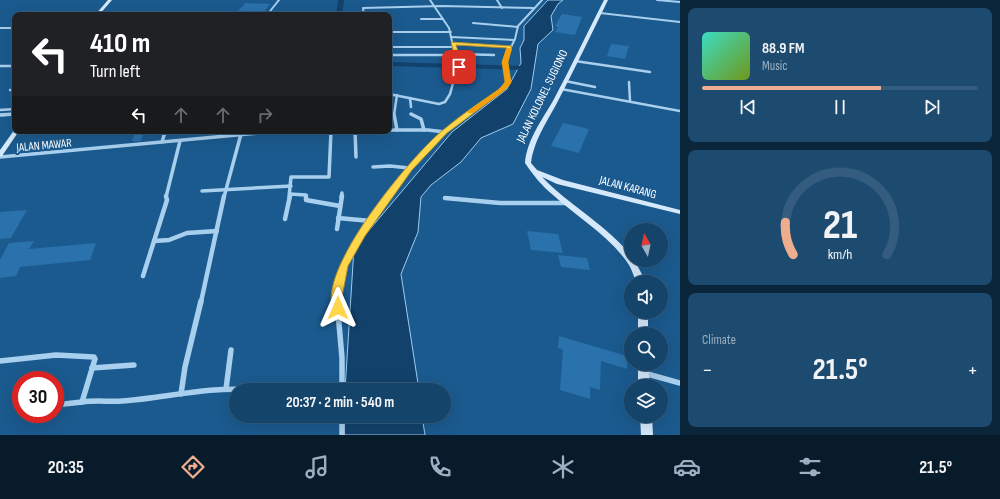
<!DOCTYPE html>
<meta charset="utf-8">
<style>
:root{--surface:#14446a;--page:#1d4b70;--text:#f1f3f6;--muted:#9db0c1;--line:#335c7e;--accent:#eead8d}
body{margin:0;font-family:"Sofia Sans Condensed",sans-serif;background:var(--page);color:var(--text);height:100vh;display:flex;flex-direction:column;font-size:15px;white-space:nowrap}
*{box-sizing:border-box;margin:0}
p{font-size:13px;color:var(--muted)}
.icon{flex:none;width:22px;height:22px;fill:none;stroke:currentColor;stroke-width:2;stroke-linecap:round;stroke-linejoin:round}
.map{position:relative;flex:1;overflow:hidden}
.panel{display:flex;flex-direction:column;gap:8px;padding:8px;background:#0b253a;width:320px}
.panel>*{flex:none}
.banner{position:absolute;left:12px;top:12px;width:380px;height:122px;border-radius:8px;box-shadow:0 4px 16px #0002,0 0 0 1px var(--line);background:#202124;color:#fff;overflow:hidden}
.needle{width:26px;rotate:351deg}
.fabs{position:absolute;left:624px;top:223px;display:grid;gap:8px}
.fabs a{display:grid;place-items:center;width:44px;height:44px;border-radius:50%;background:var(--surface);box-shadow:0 4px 16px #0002,0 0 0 1px var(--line);font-size:20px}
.speed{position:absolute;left:12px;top:371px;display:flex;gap:8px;font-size:20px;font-weight:700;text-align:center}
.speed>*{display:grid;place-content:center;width:52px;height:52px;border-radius:50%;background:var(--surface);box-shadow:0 4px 16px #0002,0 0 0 1px var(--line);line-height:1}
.speed .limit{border:6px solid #d22;background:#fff;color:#111}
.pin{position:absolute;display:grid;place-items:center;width:34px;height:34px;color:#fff;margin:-17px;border-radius:8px;box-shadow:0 2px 6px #0006}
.me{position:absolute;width:44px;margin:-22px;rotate:0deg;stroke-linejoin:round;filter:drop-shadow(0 0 3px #0008)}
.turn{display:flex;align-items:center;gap:14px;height:84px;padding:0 12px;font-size:18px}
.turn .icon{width:52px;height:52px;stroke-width:2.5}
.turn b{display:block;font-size:28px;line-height:34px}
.lanes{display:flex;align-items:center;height:38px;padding:0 12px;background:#0003;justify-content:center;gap:20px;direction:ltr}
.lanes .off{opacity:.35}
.big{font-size:30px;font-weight:700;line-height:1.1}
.panel .card{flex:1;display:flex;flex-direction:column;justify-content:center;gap:6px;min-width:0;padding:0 14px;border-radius:8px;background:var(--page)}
.panel .dial{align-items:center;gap:0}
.dial svg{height:104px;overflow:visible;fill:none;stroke:var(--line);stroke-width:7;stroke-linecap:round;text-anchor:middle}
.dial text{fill:var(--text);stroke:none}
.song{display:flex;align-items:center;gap:12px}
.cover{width:48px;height:48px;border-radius:6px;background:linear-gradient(135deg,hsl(170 70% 55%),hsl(80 70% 35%))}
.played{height:4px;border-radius:2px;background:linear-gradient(90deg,var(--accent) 65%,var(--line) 65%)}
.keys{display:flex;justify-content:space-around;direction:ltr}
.heat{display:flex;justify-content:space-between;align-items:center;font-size:22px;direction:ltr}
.trip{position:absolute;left:229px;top:383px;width:222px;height:40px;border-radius:20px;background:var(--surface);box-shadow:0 4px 16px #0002,0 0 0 1px var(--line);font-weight:700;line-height:40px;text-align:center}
.menu{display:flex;height:64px;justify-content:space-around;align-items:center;background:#081b2a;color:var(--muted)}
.menu .icon{width:28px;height:28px}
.menu .current{color:var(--accent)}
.menu b{font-size:18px;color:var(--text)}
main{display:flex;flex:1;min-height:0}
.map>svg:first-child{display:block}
.water{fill:#12426c;stroke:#9bccf0}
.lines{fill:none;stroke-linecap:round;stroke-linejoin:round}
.canal{fill:#12426c;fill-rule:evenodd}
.building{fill:#2a72ac}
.street-far4{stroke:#a8cfee;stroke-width:2}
.street-far3{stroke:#a8cfee;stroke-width:2.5}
.street-far2{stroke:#a8cfee;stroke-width:3.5}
.street-far1{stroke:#a8cfee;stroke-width:4.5}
.street{stroke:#a8cfee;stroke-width:5.5}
.secondary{fill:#d5e9fa;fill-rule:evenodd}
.route{fill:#ffd54a;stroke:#a68a30}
.slow{fill:#f59e0b}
.labels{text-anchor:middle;stroke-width:4;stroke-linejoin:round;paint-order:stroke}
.street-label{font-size:12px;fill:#fff;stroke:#1b5a8e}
</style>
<main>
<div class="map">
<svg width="680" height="435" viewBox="0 0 680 435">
<rect width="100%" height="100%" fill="#1b5a8e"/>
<g class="water">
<path d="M548 0H563L558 4 551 16 553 30 538 44 531 89 513 124 481 138 461 162 431 185 421 197 418 232 401 274 419 390H345L354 248 452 132 507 89 521 63 520 48 524 40V26Z"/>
<path d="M344 416H422L425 435H344Z"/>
</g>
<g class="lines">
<g class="canal">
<path d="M338 0H344L342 15H336Z"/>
<path d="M389 62 526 66 530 68 526 70 389 66Z"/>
</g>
</g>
<g class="building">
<path d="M246 3 270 4 264 12 238 11Z"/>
<path d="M562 14 582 17 575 35 555 32 558 27 555 26Z"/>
<path d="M611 44 629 46 625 59 607 56Z"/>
<path d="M563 123 589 129 579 153 551 146Z"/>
<path d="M135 131H144L141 141H132Z"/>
<path d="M27 210 11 238 0 239V212Z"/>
<path d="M527 231 558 234 563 253 531 250Z"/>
<path d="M34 241 29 249 96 243 90 260 20 267 16 276 0 278V260L9 243Z"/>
<path d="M558 255 587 258 590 270 561 267Z"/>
<path d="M559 336 627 356V369L601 361 600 390 590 387V399L560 390 563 350 558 348Z"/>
</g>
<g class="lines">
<g class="street-far4">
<path d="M430 0 449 28 454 51"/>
<path d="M497 0 502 8"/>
<path d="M657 0 680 2"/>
<path d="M600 13 680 22"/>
<path d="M267 15 279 0"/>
<path d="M364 15 363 8 442 6 533 8"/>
<path d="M421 19H443"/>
<path d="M473 23 518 27"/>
<path d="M0 28H15"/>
<path d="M389 32H451"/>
<path d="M451 37 514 40"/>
<path d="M453 44 510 47"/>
<path d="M389 47H453"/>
<path d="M509 51 515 39 518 26 542 0"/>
</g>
<g class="street-far3">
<path d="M457 54 494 55"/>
<path d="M391 55H457"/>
<path d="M575 61 650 72"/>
<path d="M0 66H15"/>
<path d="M565 81 595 87"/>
<path d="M629 82 630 101"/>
<path d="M561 89 680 111"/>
<path d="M10 90H15"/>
<path d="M389 94 439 104 445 102 450 94 459 62 454 50"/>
<path d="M410 98 411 107"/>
<path d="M0 110 15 109"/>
<path d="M411 114 413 115"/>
<path d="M2 115 15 114"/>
<path d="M394 115 397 95"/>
<path d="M468 115 499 92 508 83 505 62 509 50"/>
</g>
<g class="street-far2">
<path d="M394 114 397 130"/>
<path d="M411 114 421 119 424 130"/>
<path d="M0 115 15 114"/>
<path d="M389 130H428L445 132"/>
<path d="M355 131 356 157"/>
<path d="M162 142 165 132"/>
<path d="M0 157 280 131"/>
<path d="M373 167 390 166 409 168"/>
<path d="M202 191 291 186"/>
<path d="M290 194 306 195V197"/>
<path d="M166 197 180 141"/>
<path d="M224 197 241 134"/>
<path d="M289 197 291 177H329L331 131"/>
<path d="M341 197 342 193"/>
<path d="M389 197 409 168 445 132 470 114"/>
</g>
<g class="street-far1">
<path d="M306 196V200L340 206"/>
<path d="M445 198 500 203H567"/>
<path d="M338 218 371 221"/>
<path d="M285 219 290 196"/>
<path d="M337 229 342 196"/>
<path d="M154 241 169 240 187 233 217 231"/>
<path d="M143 276 167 200 166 196"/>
<path d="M201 302 224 196"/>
<path d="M337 302C334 263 368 225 389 196"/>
</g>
<g class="street">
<path d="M337 301 342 358V390"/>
<path d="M0 361 56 355 94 357 95 359 82 402 55 405"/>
<path d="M92 368 134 365"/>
<path d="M644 373 680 383"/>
<path d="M226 389 231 350"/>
<path d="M284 390H291"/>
<path d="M181 394 185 367 201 301"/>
<path d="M82 402C96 400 109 402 122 401 165 398 209 386 252 390"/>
<path d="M342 416V435"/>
</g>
<g class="secondary">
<path d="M108 0H112L99 15H95Z"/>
<path d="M604 0H608C592 33 576 66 559 99 549 119 534 139 531 163L537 170 563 180 680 210V214L557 184 542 177C547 182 552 187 558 192 571 204 631 245 631 260H634L636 263 646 282H636C634 277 632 270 629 265 610 236 578 218 553 195 542 186 533 175 525 163 527 139 543 119 554 99 571 67 587 33 604 0Z"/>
<path d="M15 129V131H19L2 156 0 157V150Z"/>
<rect x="638" y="312" width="10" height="22"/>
<path d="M638 364H648L650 386H638Z"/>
<path d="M640 416H652L653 435H641Z"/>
</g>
</g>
<path class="route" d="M451 42 512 46 508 62 511 83 506 89 447 133 412 170 365 236 348 266 342 297 343 308 342 311 338 313 334 311C313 273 413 154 443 130 462 114 482 101 502 87L505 82 502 62 507 48 456 45 462 62V67L459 69 456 67V62Z"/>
<path class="slow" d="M509 48 512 49 508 62 511 83 501 93 473 113H468V111L497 91 505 82 502 62 506 49Z"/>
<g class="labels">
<g class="street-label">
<text transform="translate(542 96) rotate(-64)" y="4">JALAN KOLONEL SUGIONO</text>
<text transform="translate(44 145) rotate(-5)" y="4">JALAN MAWAR</text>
<text transform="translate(628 187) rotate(15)" y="4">JALAN KARANG</text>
</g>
</g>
</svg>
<div class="fabs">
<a><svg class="needle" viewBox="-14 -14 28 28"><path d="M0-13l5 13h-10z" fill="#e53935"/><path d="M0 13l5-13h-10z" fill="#9db0c1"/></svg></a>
<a><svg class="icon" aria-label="sound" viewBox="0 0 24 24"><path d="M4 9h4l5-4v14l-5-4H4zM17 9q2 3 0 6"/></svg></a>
<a><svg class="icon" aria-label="search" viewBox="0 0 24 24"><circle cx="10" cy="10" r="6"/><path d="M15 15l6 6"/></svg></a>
<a><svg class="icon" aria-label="layers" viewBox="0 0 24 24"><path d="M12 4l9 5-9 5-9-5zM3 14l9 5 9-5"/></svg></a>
</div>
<div class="speed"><div class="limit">30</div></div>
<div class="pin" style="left:459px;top:67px;background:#d93025"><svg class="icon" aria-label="arrive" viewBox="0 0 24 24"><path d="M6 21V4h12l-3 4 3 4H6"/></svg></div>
<svg class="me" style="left:338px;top:308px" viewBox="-20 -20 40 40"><path d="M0-17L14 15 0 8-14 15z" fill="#ffd54a" stroke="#fff" stroke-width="4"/></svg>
<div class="trip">20:37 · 2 min · 540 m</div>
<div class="banner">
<div class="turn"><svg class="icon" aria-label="left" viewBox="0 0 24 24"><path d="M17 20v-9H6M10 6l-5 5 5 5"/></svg><div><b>410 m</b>Turn left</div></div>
<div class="lanes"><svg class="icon" aria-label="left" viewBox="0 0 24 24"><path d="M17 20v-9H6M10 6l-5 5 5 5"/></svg><svg class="icon off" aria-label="ahead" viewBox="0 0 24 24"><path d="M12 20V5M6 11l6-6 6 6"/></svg><svg class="icon off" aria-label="ahead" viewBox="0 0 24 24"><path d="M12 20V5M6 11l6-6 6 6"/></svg><svg class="icon off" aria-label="right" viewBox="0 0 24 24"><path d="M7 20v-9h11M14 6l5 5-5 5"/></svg></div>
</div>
</div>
<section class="panel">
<div class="card">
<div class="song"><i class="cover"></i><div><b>88.9 FM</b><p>Music</p></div></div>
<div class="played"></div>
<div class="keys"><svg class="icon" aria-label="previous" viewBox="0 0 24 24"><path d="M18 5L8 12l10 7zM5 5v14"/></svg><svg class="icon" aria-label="pause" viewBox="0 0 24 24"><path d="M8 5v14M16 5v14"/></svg><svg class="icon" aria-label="next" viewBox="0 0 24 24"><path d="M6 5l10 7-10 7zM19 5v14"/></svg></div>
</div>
<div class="card dial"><svg viewBox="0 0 100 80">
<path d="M14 69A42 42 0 1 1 86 69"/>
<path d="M14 69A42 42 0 0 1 8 44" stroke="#eead8d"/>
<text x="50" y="56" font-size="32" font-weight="700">21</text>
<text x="50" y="72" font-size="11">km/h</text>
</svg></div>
<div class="card"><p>Climate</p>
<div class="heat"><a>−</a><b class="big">21.5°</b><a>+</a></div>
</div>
</section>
</main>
<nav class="menu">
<b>20:35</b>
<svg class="icon current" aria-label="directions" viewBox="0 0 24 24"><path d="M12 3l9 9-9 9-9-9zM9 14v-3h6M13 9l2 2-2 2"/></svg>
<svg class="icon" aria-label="music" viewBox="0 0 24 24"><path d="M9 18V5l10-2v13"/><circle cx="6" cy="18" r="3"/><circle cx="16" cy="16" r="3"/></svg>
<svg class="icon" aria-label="phone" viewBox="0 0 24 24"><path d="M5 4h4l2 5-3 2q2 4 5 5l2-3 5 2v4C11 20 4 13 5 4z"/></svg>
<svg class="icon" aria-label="climate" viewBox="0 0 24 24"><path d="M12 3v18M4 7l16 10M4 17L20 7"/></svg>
<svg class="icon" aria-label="car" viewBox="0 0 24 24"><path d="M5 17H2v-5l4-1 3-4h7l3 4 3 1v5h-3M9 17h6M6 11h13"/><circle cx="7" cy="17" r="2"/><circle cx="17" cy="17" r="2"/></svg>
<svg class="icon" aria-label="filters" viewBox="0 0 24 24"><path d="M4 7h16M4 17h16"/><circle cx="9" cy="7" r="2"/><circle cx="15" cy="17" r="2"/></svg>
<b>21.5°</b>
</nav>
